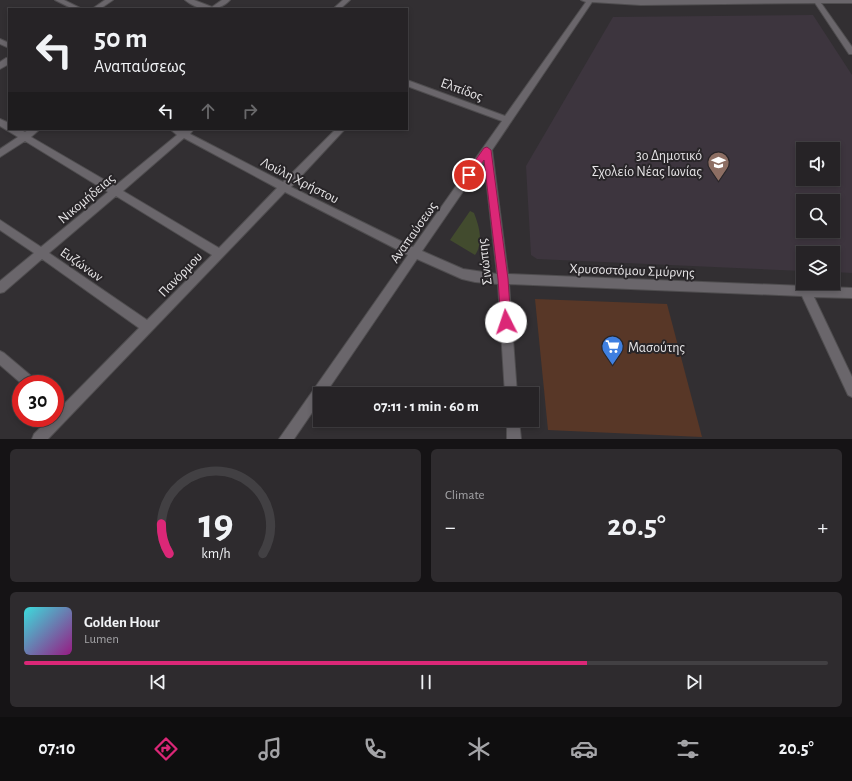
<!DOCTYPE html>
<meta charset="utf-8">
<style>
:root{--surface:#262326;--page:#2e2b2e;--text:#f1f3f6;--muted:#a4a4a7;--line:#424043;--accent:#db2777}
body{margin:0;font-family:"Alegreya Sans",sans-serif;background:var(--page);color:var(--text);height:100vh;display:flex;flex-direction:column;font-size:15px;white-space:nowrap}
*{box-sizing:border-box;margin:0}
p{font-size:13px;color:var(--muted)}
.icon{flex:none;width:22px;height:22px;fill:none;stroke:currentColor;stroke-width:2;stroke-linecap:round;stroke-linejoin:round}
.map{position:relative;height:439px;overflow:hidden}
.drawer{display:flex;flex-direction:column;gap:10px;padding:10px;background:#151315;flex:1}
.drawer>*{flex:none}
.banner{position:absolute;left:8px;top:8px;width:400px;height:122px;border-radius:0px;box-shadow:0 2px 6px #0003,0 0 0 1px var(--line);background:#262326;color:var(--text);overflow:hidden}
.buttons{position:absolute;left:796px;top:142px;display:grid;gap:8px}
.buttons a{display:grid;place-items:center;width:44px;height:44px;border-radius:0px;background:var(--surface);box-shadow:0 2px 6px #0003,0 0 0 1px var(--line);font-size:20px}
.speed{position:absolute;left:12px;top:375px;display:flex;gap:8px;font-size:20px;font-weight:700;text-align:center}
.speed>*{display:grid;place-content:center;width:52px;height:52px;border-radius:50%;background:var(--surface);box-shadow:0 2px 6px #0003,0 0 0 1px var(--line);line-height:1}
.speed .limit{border:6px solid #d22;background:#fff;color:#111}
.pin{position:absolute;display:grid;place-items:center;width:34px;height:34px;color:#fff;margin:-17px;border:2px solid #fff;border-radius:50%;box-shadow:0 1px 4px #0007}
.me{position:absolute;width:44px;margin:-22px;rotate:356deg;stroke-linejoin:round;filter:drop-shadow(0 0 3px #0008)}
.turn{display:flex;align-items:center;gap:14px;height:84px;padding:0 20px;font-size:18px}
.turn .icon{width:52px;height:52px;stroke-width:2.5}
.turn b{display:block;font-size:28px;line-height:34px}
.lanes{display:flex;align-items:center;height:38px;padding:0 20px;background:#0003;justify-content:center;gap:20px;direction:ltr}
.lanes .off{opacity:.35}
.big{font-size:30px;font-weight:700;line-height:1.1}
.drawer .tile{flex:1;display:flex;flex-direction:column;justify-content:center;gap:6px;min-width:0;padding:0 14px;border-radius:6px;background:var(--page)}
.drawer .dial{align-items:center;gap:0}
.dial svg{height:104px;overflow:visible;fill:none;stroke:var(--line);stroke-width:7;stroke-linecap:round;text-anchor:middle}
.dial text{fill:var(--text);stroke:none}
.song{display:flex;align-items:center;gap:12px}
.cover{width:48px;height:48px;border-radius:6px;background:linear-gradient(135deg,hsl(180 70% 55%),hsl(310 70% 35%))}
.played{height:4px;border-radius:2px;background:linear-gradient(90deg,var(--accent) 70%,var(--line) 70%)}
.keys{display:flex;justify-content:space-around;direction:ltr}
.heat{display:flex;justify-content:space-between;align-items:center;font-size:22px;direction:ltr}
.drawer .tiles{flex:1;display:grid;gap:10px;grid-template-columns:1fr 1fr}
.tile:last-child{grid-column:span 2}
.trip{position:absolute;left:313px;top:387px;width:226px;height:40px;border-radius:0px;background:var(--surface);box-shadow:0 2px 6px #0003,0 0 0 1px var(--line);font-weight:700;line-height:40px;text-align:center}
.dock{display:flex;height:64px;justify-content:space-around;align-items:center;background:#0f0e0f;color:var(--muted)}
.dock .icon{width:28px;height:28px}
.dock .active{color:var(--accent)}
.dock b{font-size:18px;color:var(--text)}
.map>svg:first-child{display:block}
.built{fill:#3d353e;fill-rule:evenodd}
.green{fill:#424b2e}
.building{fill:#583727}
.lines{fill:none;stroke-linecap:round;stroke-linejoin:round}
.minor-casing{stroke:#4f4d4f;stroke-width:2}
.minor{fill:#6a666b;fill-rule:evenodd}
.route{fill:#db2777;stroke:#8e194d}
.labels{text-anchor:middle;stroke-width:4;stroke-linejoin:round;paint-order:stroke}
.street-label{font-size:14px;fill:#e7e5e7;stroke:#282528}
.poi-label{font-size:14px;fill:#e7e5e7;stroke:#282528;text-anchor:end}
</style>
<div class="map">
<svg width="852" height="439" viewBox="0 0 852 439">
<rect width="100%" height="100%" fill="#322f32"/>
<path class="built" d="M813 15 852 75V273L833 272V253H803V271L537 259 531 255 526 166 613 17ZM803 149H833V179H803ZM803 201H833V231H803Z"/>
<path class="green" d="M470 211 474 213C479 226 484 243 475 255L450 240Z"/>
<path class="building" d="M535 299 667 304 702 437 548 430Z"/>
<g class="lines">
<defs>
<g id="minor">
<path d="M55 0H64L82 9H73Z"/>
<path d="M105 0H113L100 9H92Z"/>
<path d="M185 0H194L212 7 222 0H230C218 13 198 11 185 0Z"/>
<path d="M343 0H350L340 9H333Z"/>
<path d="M581 0H852V3H821L852 47V54H849L815 3 641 5 592 2 492 150 508 274 852 288V298L814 297 852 377V397L848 395 802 296 509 284 517 394H505L498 284 475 282 462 279 417 259 325 394H320V401L294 439H279L408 255 285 192 48 439H32L34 434 50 418H55L56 412 55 397 65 403 139 328 42 259 4 292 0 293V281L34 253 0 230V220L41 247 108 192 25 141 0 157V149L18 137 0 126V119L9 123V129H19L25 132 30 129H40L31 137 115 186 177 135 170 129H194L190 134 283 182 336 129H345L291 187 413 247 502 121 407 86V80L505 116 586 2ZM184 138 277 188 219 248 123 191ZM484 161 497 274 463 269 422 251ZM116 196 212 255 147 320 49 253Z"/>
<path d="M0 39 9 43V48L0 44Z"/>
<path d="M6 58H9V64L0 69V62Z"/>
<path d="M0 351 4 353 36 380 38 384H22L0 365Z"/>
<path d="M507 420H519L521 439H507Z"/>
</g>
</defs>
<use href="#minor" class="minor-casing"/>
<use href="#minor" class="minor"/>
</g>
<path class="route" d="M487 147 491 150 508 279 511 322 510 326 506 327 502 326 501 322 498 279 484 160 472 177 469 178 465 175 484 148Z"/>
<defs>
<symbol id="school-pin" viewBox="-11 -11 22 30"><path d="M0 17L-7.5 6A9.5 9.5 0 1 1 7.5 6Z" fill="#8d6e63" stroke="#282528"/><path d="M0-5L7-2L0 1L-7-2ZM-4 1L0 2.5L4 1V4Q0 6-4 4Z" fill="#fff"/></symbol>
<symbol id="supermarket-pin" viewBox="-11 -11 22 30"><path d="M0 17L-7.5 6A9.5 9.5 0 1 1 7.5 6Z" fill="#3f7fe0" stroke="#282528"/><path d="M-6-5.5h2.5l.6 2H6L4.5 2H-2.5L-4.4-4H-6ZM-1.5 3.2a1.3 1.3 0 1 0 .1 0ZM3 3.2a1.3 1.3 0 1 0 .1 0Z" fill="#fff"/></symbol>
</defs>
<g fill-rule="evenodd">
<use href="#school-pin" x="706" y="150" width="25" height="34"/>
<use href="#supermarket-pin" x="600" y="334" width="25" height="34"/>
</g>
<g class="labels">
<g class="street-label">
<text transform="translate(462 89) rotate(20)" y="5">Ελπίδος</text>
<text transform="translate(300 180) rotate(27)" y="5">Λούλη Χρήστου</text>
<text transform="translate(86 198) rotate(-40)" y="5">Νικομήδειας</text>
<text transform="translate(413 232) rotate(-55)" y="5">Αναπαύσεως</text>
<text transform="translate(484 262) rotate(-97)" y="5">Σινώπης</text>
<text transform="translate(82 264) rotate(35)" y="5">Ευζώνων</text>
<text transform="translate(632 270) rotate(2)" y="5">Χρυσοστόμου Σμύρνης</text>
<text transform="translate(180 274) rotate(-46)" y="5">Πανόρμου</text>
</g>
<g class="poi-label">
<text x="702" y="160">3ο Δημοτικό<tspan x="702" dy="16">Σχολείο Νέας Ιωνίας</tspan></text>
<text x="628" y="352" text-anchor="start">Μασούτης</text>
</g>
</g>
</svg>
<div class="buttons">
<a><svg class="icon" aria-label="sound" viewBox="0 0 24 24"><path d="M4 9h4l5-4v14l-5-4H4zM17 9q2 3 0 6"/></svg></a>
<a><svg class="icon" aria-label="search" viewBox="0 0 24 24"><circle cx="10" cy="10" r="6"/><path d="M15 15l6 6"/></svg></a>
<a><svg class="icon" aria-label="layers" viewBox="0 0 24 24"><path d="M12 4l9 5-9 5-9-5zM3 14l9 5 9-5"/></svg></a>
</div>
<div class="speed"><div class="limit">30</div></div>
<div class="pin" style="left:469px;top:175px;background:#d93025"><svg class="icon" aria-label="arrive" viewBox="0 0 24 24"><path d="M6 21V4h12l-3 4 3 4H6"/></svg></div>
<svg class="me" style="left:506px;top:322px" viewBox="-20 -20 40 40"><circle r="19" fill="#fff"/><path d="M0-13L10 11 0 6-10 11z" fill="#db2777"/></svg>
<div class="trip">07:11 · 1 min · 60 m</div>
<div class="banner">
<div class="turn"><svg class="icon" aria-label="left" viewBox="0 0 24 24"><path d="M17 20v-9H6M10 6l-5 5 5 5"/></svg><div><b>50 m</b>Αναπαύσεως</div></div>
<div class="lanes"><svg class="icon" aria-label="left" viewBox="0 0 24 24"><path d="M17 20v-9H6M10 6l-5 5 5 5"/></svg><svg class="icon off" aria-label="ahead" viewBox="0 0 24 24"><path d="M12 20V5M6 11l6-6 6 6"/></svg><svg class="icon off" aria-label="right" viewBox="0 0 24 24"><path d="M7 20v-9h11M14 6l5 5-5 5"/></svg></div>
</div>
</div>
<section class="drawer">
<div class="tiles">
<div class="tile dial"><svg viewBox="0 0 100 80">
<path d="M14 69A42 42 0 1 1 86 69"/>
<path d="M14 69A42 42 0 0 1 8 46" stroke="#db2777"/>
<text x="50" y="56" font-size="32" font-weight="700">19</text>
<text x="50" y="72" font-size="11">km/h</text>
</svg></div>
<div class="tile"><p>Climate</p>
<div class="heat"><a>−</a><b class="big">20.5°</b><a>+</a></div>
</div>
<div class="tile">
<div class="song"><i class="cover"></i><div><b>Golden Hour</b><p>Lumen</p></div></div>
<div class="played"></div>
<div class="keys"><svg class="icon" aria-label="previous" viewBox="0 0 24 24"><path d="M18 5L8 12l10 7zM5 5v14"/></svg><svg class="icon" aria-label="pause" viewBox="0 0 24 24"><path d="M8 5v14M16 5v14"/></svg><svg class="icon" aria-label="next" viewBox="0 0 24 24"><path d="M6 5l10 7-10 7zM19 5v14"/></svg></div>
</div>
</div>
</section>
<nav class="dock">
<b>07:10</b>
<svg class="icon active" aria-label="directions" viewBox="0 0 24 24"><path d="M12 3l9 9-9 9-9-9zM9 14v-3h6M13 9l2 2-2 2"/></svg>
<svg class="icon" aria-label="music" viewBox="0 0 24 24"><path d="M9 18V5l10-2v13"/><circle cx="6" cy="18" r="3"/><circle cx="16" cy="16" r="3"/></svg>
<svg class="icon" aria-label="phone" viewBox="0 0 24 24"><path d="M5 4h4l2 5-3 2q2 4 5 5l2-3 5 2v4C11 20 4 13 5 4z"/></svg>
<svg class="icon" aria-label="climate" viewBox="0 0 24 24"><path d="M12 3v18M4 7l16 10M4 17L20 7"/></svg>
<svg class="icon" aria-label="car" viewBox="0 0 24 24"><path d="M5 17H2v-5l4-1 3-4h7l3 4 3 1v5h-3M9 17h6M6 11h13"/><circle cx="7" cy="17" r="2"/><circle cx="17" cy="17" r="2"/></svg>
<svg class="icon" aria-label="filters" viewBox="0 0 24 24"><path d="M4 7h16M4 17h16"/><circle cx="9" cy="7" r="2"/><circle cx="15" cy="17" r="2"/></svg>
<b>20.5°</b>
</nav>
